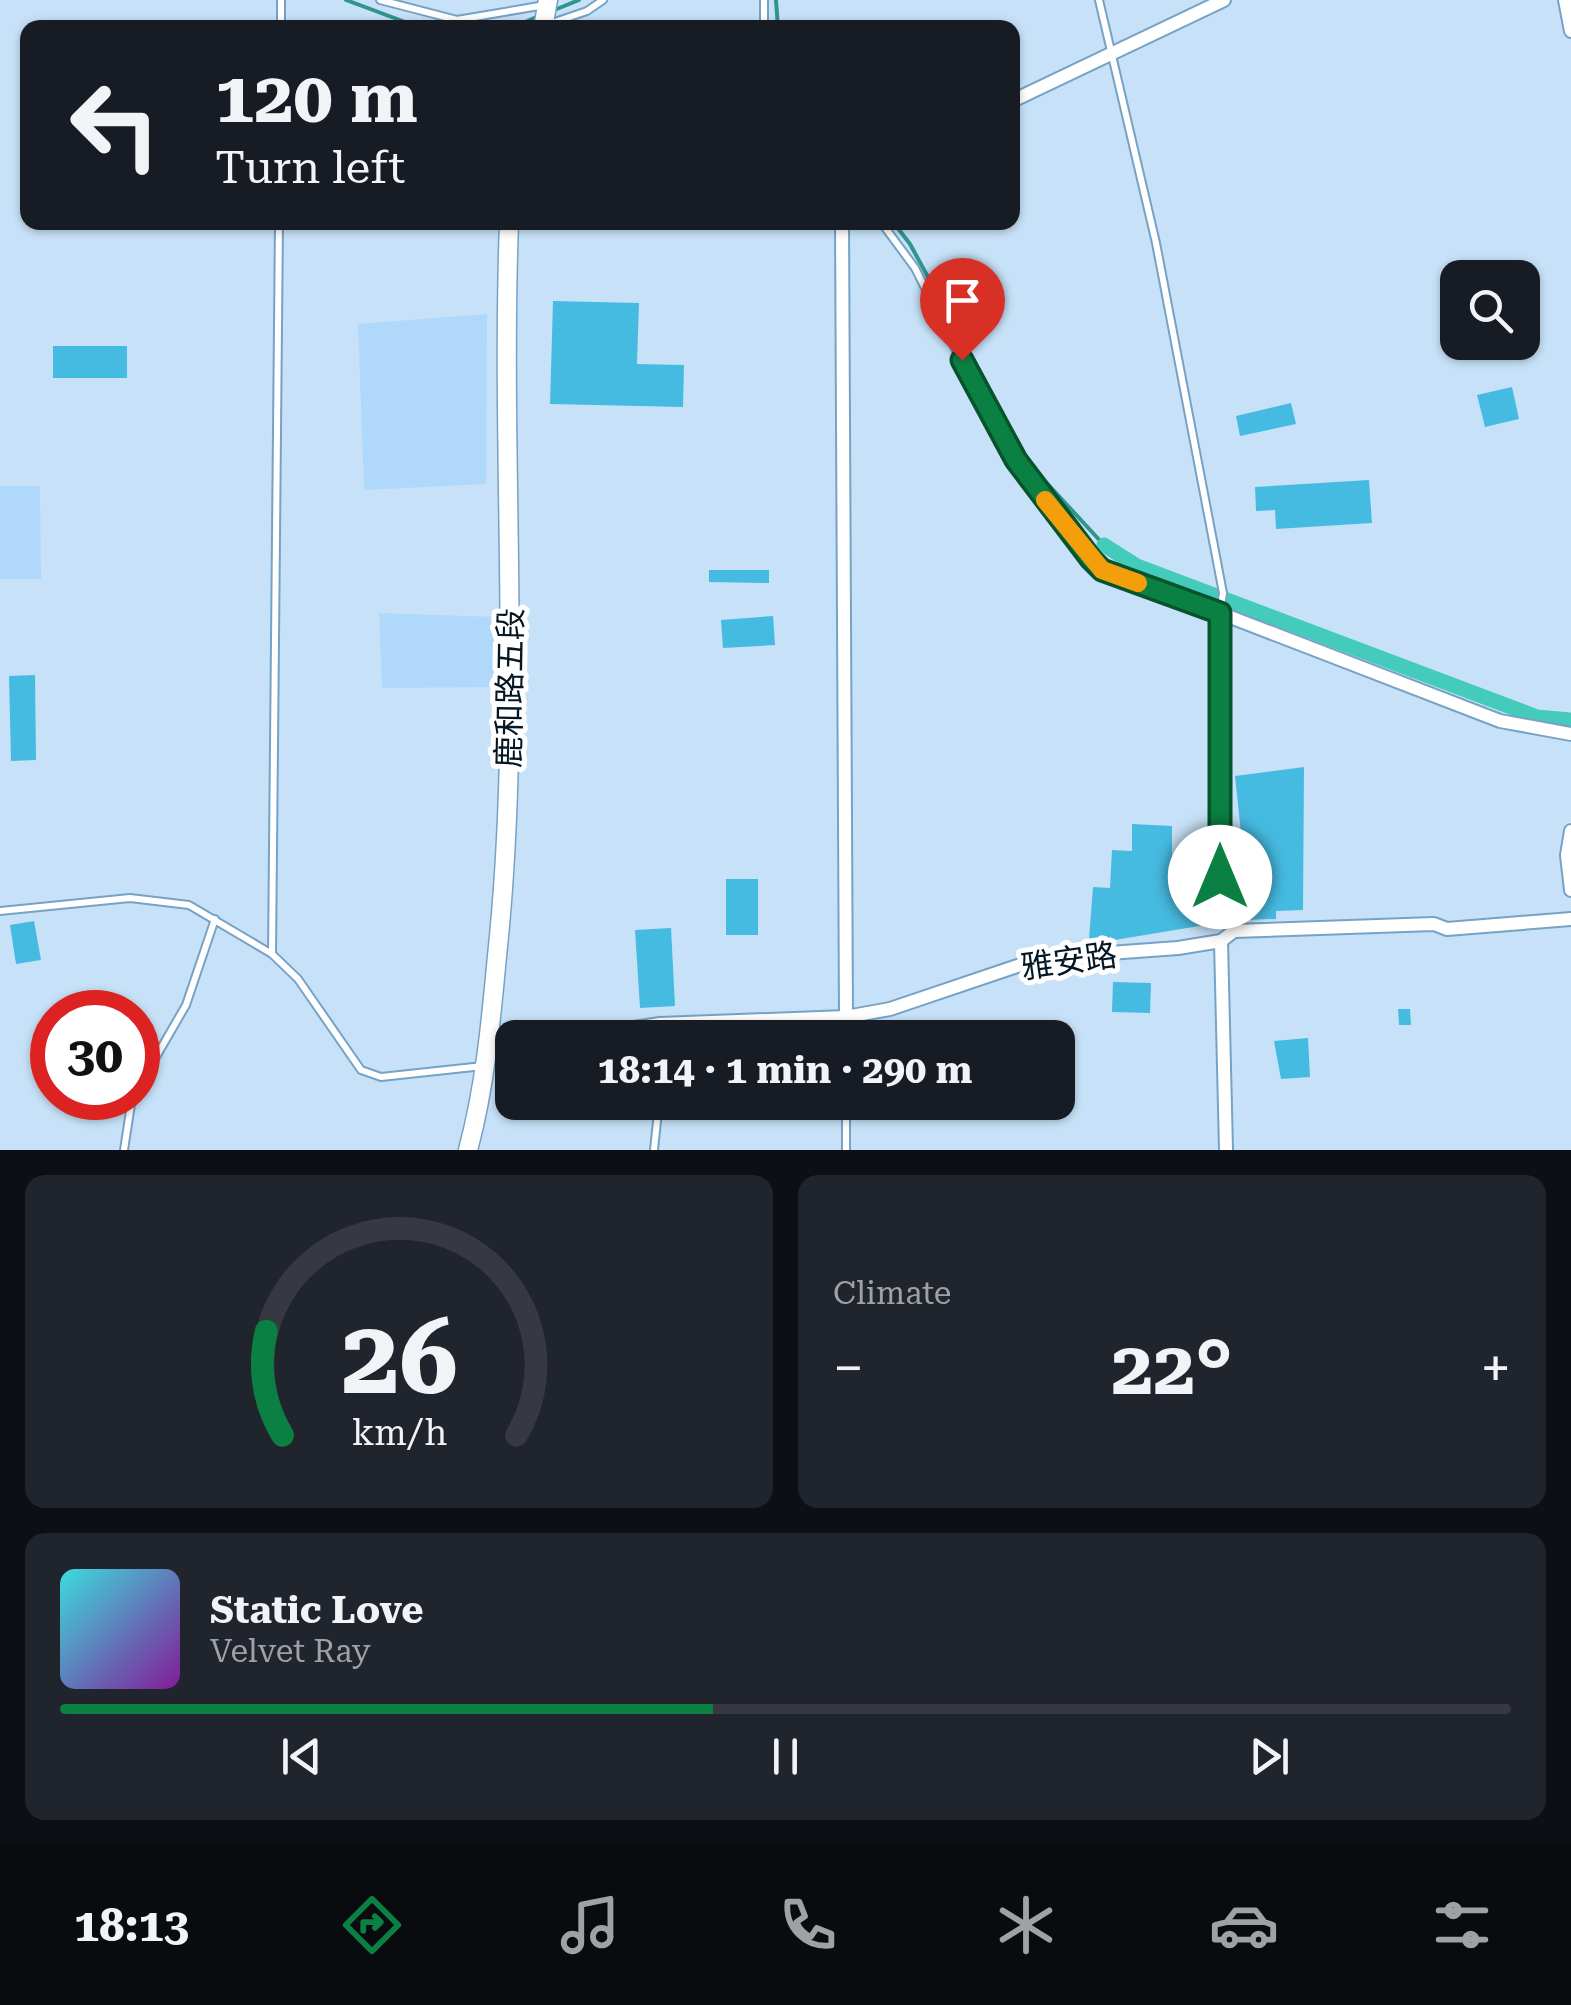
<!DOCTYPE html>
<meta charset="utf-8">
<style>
:root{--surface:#171b24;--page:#20242c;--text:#f1f3f6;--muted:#9ea1a6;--line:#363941;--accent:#0b8043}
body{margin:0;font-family:"Roboto Serif","Noto Sans TC",serif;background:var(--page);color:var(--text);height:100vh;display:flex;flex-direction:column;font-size:38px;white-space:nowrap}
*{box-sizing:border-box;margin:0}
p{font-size:32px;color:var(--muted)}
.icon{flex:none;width:55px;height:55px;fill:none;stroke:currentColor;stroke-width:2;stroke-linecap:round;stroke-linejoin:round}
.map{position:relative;height:1150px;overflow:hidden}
.details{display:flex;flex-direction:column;gap:25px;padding:25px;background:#0d0f14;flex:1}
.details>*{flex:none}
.banner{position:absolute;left:20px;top:20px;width:1000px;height:210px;border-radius:20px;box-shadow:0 2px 8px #0004;background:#171b24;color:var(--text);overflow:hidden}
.controls{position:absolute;left:1440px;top:260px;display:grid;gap:20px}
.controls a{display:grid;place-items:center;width:100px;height:100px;border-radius:20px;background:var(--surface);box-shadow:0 2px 8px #0004;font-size:50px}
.speed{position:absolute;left:30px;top:990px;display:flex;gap:20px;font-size:50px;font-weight:700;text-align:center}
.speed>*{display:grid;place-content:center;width:130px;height:130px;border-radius:50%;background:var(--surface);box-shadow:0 2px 8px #0004;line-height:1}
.speed .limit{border:15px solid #d22;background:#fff;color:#111}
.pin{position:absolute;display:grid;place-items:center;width:85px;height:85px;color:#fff;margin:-102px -42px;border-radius:50% 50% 50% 0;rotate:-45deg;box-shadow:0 0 10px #0007}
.pin .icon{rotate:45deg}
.me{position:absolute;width:110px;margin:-55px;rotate:0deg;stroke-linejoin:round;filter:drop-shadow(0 0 8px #0008)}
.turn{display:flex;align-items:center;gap:35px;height:210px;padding:0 30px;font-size:45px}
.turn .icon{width:130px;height:130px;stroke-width:2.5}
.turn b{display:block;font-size:70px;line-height:85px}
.big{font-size:75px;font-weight:700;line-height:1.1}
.details .card{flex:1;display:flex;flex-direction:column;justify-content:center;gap:15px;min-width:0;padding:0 35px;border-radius:20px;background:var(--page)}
.details .dial{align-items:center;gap:0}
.dial svg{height:260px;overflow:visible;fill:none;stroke:var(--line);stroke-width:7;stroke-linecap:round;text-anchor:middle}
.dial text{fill:var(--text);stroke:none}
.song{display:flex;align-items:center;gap:30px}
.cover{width:120px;height:120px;border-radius:15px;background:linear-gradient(135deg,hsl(180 70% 55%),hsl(290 70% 35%))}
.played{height:10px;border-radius:5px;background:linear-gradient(90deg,var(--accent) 45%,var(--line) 45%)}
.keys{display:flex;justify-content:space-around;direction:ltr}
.heat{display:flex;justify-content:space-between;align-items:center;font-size:55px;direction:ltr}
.details .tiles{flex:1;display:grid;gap:25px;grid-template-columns:1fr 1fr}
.card:last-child{grid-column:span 2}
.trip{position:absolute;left:495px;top:1020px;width:580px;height:100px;border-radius:20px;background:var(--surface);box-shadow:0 2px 8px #0004;font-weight:700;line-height:100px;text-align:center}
.dock{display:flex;height:160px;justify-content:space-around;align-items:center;background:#090b0e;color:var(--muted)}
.dock .icon{width:70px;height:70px}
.dock .on{color:var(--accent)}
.dock b{font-size:45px;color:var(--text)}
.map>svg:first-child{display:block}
.built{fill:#afd8fa}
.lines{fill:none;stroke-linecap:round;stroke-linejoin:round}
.stream{stroke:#31958e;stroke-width:4}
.canal{stroke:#44cbbb;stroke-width:15}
.building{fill:#46bbe2}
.service-casing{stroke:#76a2c5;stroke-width:10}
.minor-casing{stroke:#76a2c5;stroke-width:16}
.secondary-casing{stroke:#76a2c5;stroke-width:21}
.service{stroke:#fff;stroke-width:6}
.minor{stroke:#fff;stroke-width:12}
.secondary{stroke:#fff;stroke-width:18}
.route-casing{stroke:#07532c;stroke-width:25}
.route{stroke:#0b8043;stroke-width:18}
.slow{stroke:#f59e0b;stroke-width:18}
.labels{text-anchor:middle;stroke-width:10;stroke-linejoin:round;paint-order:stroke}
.street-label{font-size:32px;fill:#061724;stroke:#fff}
</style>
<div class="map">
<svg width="1571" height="1150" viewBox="0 0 1571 1150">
<rect width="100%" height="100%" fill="#c7e2f8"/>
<g class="built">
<path d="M487 314 486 484 364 490 358 324Z"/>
<path d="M0 486H40L41 579H0Z"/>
<path d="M379 613 495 617V687L382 688Z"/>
</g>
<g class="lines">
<g class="stream">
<path d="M346 0 421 28"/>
<path d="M776 0 778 28"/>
<path d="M552 11 579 0"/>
<path d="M511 28 539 16"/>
<path d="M893 222 910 244 1031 466 1104 545"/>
</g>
<path class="canal" d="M1104 545 1137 566 1537 717 1571 720"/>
</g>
<g class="building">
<path d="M553 301 639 303 637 364 684 365 683 407 550 404Z"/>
<rect x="53" y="346" width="74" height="32"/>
<path d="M1512 387 1519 419 1485 427 1477 395Z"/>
<path d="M1291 403 1296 424 1240 436 1236 416Z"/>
<path d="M1369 480 1372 523 1276 529 1275 510 1256 511 1255 487Z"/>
<path d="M709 570H769V583L709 582Z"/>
<path d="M773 616 775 645 723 648 721 620Z"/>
<path d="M35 675 36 760 11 761 9 676Z"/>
<path d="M1304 767 1303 910 1276 911V919L1242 920 1238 868H1252V845H1237L1241 833 1235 776Z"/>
<path d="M1132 824 1172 826V856L1210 859 1217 923 1109 941 1089 939 1093 887 1110 888 1112 850 1132 851Z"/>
<rect x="726" y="879" width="32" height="56"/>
<path d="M34 921 41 960 16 964 10 925Z"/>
<path d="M671 928 675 1006 640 1008 635 930Z"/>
<path d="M1113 982 1151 983 1150 1013 1112 1012Z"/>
<path d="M1398 1009H1410L1411 1025H1399Z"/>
<path d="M883 1025V1038H855V1026Z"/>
<path d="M1308 1038 1310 1077 1281 1079 1274 1041Z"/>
</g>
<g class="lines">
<defs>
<g id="service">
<path d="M380 0 457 20 545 5"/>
<path d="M549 24 587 11 603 0"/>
<path d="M281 28V0"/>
<path d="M764 28V0"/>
<path d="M881 222 915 268 992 423 1081 548 1102 569 1220 613 1223 593 1156 243 1099 0"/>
<path d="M0 911 130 898 189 905 272 954 298 979 361 1070 381 1077 483 1066"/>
<path d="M272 954 279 222"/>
<path d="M846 1038V1018"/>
<path d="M138 1088 186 1005 215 919"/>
<path d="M124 1150 132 1098"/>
<path d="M654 1150 659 1102"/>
<path d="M846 1150V1102"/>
</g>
<g id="minor">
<path d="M1565 0 1571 31"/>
<path d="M1012 101 1224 0"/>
<path d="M842 222 846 1017"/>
<path d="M1571 831 1567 855 1571 890"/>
<path d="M1234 931 1220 877V613L1500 721 1571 734"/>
<path d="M1221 941 1226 1150"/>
<path d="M489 1037 512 1038"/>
<path d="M570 1038 660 1024 846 1017 890 1009 1041 958 1178 948 1221 941 1234 931 1434 924 1447 929 1571 919"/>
</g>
<g id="secondary">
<path d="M543 28 548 0"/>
<path d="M468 1150C485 1087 491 1021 497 956 523 712 500 467 509 222"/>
</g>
</defs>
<use href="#service" class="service-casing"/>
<use href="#minor" class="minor-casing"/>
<use href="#secondary" class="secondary-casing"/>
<use href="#service" class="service"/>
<use href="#minor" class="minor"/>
<use href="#secondary" class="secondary"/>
</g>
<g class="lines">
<defs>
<path id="route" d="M962 360 1016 460 1091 559 1102 570 1220 613V877"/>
</defs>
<use href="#route" class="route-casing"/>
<use href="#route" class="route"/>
<path class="slow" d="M1045 500 1102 570 1138 583"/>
</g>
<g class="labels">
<g class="street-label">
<text transform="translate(510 688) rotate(-89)" y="11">鹿和路五段</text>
<text transform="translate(1069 961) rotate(-8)" y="11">雅安路</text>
</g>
</g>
</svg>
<div class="controls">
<a><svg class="icon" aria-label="search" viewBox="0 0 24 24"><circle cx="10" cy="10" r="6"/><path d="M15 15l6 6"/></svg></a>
</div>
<div class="speed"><div class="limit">30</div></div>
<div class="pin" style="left:962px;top:360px;background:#d93025"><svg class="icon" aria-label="arrive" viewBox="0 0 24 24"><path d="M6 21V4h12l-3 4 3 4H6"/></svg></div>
<svg class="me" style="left:1220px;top:877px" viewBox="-20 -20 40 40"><circle r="19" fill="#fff"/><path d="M0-13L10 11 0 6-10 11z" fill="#0b8043"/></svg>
<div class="trip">18:14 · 1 min · 290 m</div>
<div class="banner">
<div class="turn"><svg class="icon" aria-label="left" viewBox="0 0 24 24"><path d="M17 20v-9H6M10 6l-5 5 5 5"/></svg><div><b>120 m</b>Turn left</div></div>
</div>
</div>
<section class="details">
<div class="tiles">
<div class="card dial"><svg viewBox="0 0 100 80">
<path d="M14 69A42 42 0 1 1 86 69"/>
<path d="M14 69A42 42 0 0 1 9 37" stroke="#0b8043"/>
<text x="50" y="56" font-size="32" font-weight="700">26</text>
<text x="50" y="72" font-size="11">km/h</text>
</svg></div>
<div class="card"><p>Climate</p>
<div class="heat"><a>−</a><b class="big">22°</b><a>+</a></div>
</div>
<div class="card">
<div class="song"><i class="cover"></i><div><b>Static Love</b><p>Velvet Ray</p></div></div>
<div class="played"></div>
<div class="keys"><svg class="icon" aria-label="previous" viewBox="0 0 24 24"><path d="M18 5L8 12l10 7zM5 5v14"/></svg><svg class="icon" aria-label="pause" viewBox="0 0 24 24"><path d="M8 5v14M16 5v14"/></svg><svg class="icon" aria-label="next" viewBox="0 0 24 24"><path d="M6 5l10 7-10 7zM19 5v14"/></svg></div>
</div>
</div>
</section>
<nav class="dock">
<b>18:13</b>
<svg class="icon on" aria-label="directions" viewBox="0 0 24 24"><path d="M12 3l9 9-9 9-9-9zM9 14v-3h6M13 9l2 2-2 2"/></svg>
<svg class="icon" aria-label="music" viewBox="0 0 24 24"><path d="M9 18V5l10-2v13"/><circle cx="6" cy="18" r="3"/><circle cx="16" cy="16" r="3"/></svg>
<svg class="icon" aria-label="phone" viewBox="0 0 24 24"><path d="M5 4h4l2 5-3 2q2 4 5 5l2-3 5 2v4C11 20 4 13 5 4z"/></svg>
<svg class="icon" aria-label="climate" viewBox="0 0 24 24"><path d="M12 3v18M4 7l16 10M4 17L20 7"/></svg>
<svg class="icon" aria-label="car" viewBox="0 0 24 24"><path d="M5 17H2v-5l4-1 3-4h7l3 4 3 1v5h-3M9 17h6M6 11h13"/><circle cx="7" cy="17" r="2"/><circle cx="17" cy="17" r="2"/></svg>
<svg class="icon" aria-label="filters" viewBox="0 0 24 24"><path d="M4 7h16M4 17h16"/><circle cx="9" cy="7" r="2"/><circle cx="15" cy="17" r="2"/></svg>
</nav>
